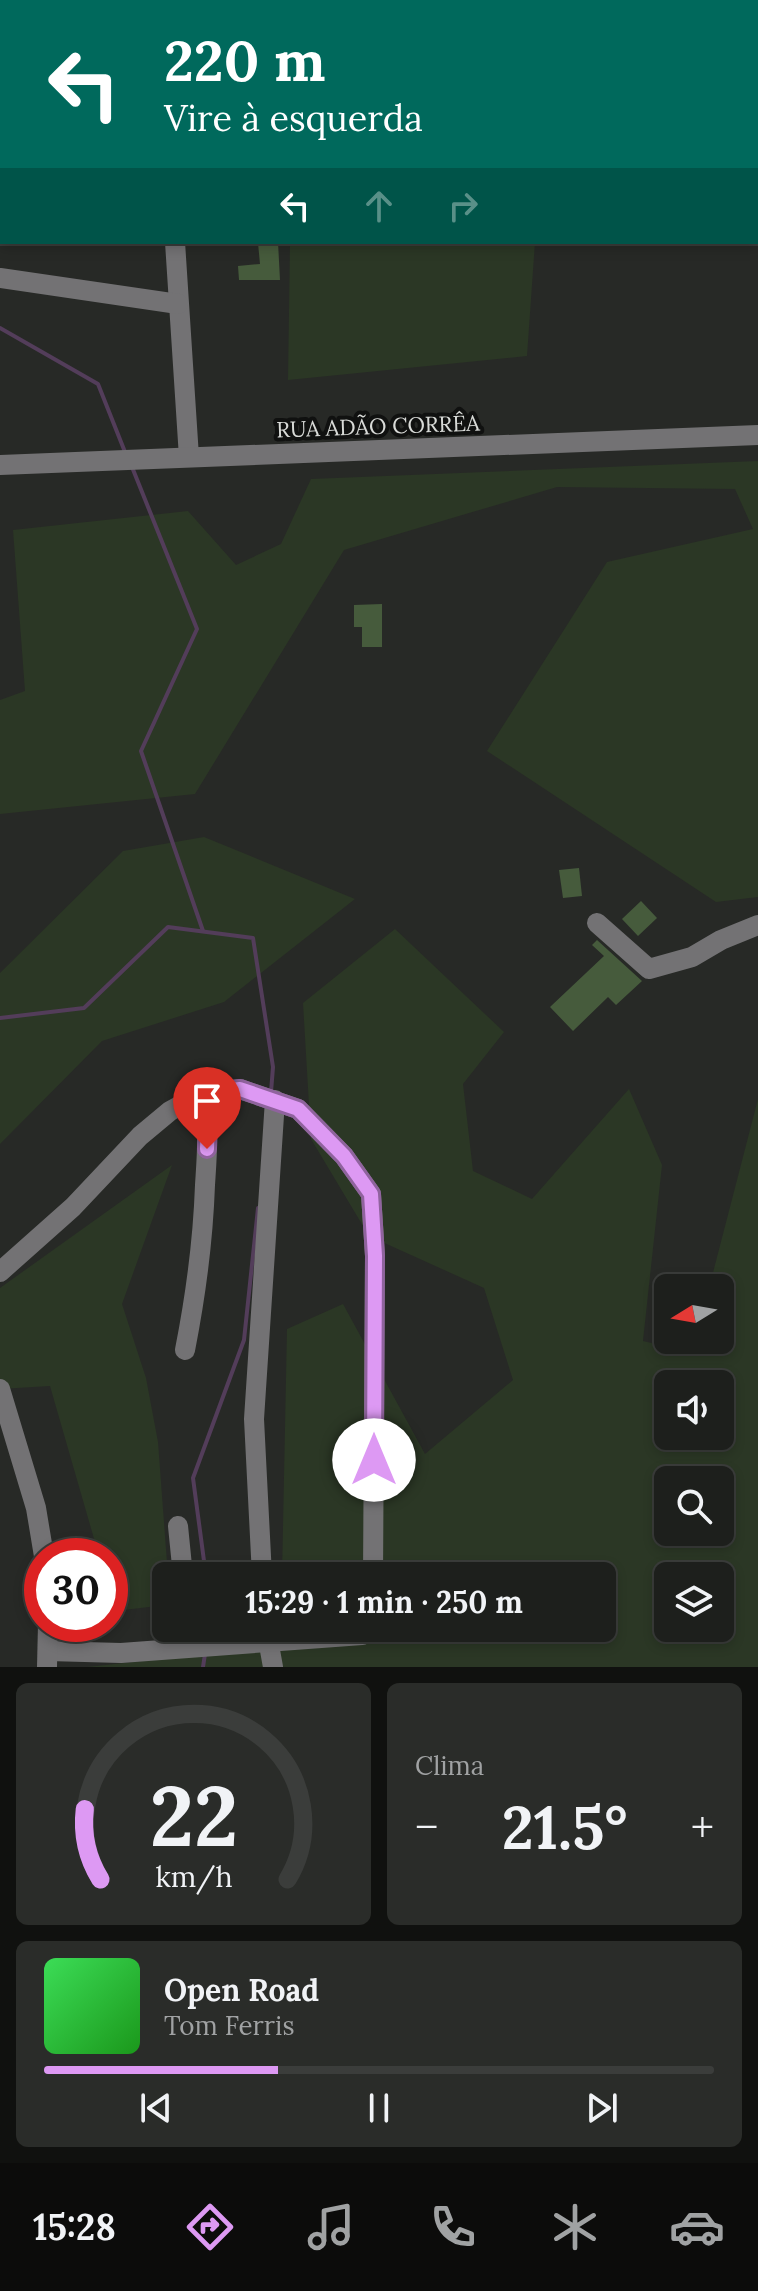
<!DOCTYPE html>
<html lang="pt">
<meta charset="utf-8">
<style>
:root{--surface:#1d1f1c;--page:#2a2c29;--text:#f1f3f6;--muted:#a0a2a3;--line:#3b3d3b;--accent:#dd99f3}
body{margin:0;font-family:Lora,serif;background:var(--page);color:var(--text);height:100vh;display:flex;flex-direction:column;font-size:30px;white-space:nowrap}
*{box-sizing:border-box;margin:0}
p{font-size:26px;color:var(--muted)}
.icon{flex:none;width:44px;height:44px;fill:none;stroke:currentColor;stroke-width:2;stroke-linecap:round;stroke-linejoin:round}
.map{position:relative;height:1667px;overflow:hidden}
.drawer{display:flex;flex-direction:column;gap:16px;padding:16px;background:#10110f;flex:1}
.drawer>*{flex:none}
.hud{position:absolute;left:0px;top:0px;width:758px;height:244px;box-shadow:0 4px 12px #0003,0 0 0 2px var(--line);background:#00695c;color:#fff;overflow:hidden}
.needle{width:52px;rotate:259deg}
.controls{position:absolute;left:654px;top:1274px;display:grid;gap:16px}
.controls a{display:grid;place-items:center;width:80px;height:80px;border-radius:12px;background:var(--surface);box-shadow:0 4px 12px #0003,0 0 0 2px var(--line);font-size:40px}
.speed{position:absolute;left:24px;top:1538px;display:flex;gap:16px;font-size:40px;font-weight:700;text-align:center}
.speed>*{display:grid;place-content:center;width:104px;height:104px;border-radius:50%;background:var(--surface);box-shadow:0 4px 12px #0003,0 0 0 2px var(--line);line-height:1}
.speed .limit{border:12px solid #d22;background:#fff;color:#111}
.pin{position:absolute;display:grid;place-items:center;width:68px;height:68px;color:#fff;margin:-82px -34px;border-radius:50% 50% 50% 0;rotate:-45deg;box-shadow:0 0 8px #0007}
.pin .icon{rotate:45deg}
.me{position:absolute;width:88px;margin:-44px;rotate:0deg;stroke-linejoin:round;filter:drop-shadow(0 0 6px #0008)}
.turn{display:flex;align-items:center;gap:28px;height:168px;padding:0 32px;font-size:36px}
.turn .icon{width:104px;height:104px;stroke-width:2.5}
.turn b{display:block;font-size:56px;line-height:68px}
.lanes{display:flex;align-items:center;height:76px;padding:0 32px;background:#0003;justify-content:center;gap:40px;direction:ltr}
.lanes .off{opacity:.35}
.big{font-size:60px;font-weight:800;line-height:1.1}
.drawer .widget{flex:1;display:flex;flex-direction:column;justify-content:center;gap:12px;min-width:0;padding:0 28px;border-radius:12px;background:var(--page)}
.drawer .dial{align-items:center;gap:0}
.dial svg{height:208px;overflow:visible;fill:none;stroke:var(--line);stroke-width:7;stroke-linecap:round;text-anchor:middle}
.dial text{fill:var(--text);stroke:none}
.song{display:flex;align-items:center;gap:24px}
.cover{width:96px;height:96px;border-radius:12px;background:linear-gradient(135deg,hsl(130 70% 55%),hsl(120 70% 35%))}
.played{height:8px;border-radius:4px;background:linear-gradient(90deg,var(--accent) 35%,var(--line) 35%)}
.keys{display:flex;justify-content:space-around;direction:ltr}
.heat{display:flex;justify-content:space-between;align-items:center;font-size:44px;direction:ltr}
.drawer .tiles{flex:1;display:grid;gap:16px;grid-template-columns:1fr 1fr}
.widget:last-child{grid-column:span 2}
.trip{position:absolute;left:152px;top:1562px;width:464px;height:80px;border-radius:12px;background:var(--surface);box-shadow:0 4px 12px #0003,0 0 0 2px var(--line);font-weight:800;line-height:80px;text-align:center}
.tabs{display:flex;height:128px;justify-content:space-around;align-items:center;background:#0c0c0b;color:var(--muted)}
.tabs .icon{width:56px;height:56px}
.tabs .current{color:var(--accent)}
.tabs b{font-size:36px;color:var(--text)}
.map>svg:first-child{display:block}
.green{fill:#2b3725;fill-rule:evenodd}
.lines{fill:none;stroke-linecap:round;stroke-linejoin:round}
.stream{stroke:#533d5a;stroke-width:4}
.building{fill:#465b3c}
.minor{stroke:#737274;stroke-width:20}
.route-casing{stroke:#90639e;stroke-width:20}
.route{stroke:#dd99f3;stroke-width:14}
.labels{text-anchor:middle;stroke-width:8;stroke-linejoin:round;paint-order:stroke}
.street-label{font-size:22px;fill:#d8dad7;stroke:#101110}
</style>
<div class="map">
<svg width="758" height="1667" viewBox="0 0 758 1667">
<rect width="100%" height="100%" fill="#272926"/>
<g class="green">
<path d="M309 0H758V39L756 41V2H308Z"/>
<path d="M290 242H535L527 356 288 380Z"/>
<path d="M758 461V897L716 902 487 751 607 562 753 529 735 489 557 487 344 550 195 794 0 814V700L25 691 13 530 188 511 236 565 281 544 311 479Z"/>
<path d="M204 837 355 899 224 1002 102 1041 0 1144V973L123 851Z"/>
<path d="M395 929 504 1032 463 1084 473 1171 532 1199 629 1089 662 1165 643 1341 692 1353 695 1340H720V1288H709L758 1099V1667H87L281 1646V1628H602V1576H282L287 1329 343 1304 425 1454 513 1380 484 1288 369 1236 311 1139 303 1003ZM668 1384H720V1436H668ZM668 1480H720V1532H668ZM668 1576H720V1628H668Z"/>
<path d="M172 1165 122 1304 146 1378 158 1442 168 1576H166V1605L115 1611 110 1593V1556H99L50 1386 0 1389V1288Z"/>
</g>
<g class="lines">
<g class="stream">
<path d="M0 328 98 384 125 452"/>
<path d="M132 467 197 629 141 751 203 931"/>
<path d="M0 1018 84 1008 168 927 253 938 273 1067 271 1092"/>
<path d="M206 1576 193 1478 244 1340 258 1208"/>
<path d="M207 1641 209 1628"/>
<path d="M203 1667 205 1654"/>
</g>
</g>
<g class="building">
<path d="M278 242 280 280H239L238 266 260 264 258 243Z"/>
<path d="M382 604V647H362V627H354V605Z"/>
<path d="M579 868 582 896 563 898 559 870Z"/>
<path d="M641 901 657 918 638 936 622 919Z"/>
<path d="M597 940 642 981 616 1005 608 997 573 1031 550 1007 604 956 592 945Z"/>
</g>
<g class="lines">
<g class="minor">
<path d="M175 242 189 457"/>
<path d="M0 278 178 304"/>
<path d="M0 465 758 435"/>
<path d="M597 923 649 969 692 957 721 940 758 925"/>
<path d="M0 1272 73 1207 140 1136 170 1111 201 1094 240 1089 298 1109 344 1156 371 1194 375 1256 373 1576"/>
<path d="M185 1350C196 1294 203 1241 205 1185 207 1153 210 1125 201 1094"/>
<path d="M0 1389 36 1508 44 1556"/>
<path d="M178 1526 183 1576"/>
<path d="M262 1576 254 1419 275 1100"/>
<path d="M266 1628 273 1667"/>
<path d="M48 1651 121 1653 362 1635 371 1628"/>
<path d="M47 1667 48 1624"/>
</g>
</g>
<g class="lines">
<defs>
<path id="route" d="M207 1149 208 1120 201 1094 240 1089 298 1109 344 1156 371 1194 375 1256 374 1460"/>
</defs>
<use href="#route" class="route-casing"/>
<use href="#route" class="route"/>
</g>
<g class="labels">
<g class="street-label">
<text transform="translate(378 426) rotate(-2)" y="8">RUA ADÃO CORRÊA</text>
</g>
</g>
</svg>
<div class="controls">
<a><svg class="needle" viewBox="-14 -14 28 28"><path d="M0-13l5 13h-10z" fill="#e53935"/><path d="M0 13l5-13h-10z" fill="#a0a2a3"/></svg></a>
<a><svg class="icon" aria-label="sound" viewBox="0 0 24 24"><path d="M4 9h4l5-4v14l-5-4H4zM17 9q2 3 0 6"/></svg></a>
<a><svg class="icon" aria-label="search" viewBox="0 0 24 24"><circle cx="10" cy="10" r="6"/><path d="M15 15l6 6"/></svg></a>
<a><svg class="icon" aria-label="layers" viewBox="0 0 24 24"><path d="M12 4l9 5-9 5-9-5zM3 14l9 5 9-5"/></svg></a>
</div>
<div class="speed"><div class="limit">30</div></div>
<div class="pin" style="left:207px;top:1149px;background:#d93025"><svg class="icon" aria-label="arrive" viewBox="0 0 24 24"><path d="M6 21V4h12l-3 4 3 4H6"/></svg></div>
<svg class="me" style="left:374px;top:1460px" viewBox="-20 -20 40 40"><circle r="19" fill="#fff"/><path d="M0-13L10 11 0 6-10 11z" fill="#dd99f3"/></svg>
<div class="trip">15:29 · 1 min · 250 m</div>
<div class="hud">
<div class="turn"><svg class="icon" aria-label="left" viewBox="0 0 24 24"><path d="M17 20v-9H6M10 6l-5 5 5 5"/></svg><div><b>220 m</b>Vire à esquerda</div></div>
<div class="lanes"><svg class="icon" aria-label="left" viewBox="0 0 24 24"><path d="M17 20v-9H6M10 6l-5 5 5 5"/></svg><svg class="icon off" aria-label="ahead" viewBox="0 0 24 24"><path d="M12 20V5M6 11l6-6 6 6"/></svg><svg class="icon off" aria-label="right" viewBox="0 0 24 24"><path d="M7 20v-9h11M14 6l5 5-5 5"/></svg></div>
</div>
</div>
<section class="drawer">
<div class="tiles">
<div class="widget dial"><svg viewBox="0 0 100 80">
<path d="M14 69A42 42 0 1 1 86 69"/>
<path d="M14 69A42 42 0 0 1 8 42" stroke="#dd99f3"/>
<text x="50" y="56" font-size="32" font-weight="700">22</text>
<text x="50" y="72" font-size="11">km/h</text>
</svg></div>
<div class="widget"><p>Clima</p>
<div class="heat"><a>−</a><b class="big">21.5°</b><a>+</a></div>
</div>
<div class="widget">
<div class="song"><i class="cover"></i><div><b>Open Road</b><p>Tom Ferris</p></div></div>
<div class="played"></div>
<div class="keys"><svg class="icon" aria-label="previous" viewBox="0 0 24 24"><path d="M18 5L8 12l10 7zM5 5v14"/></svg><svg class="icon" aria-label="pause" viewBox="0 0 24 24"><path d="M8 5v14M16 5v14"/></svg><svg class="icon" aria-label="next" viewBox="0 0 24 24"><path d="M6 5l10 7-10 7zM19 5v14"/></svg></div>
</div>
</div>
</section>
<nav class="tabs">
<b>15:28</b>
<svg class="icon current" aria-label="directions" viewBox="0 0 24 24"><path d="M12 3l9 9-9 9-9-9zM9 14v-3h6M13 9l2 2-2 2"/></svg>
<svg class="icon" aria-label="music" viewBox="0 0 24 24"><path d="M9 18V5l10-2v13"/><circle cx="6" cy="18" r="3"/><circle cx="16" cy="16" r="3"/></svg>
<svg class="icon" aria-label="phone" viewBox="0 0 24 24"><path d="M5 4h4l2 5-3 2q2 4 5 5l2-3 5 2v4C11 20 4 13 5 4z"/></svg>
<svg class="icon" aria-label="climate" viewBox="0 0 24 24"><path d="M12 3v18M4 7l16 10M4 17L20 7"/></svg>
<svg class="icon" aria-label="car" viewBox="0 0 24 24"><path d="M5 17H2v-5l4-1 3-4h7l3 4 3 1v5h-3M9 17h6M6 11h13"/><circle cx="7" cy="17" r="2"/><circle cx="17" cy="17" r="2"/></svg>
</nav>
